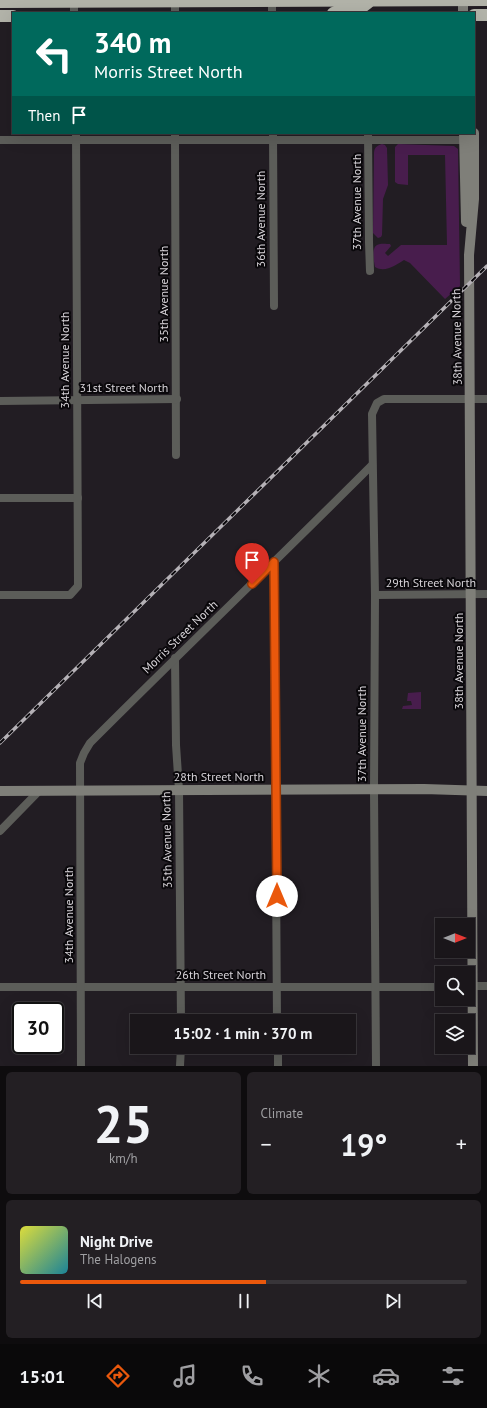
<!DOCTYPE html>
<meta charset="utf-8">
<style>
:root{--surface:#1a161a;--page:#231f23;--text:#f1f3f6;--muted:#9f9fa2;--line:#383539;--accent:#ea580c}
body{margin:0;font-family:"PT Sans",sans-serif;background:var(--page);color:var(--text);height:100vh;display:flex;flex-direction:column;font-size:15px;white-space:nowrap}
*{box-sizing:border-box;margin:0}
p{font-size:13px;color:var(--muted)}
.icon{flex:none;width:22px;height:22px;fill:none;stroke:currentColor;stroke-width:2;stroke-linecap:round;stroke-linejoin:round}
.map{position:relative;height:1066px;overflow:hidden}
.panel{display:flex;flex-direction:column;gap:6px;padding:6px;background:#0e0c0e;flex:1}
.panel>*{flex:none}
.guide{position:absolute;left:12px;top:12px;width:463px;height:122px;border-radius:0px;box-shadow:0 4px 16px #0002,0 0 0 1px var(--line);background:#00695c;color:#fff;overflow:hidden}
.needle{width:26px;rotate:90deg}
.tools{position:absolute;left:435px;top:918px;display:grid;gap:8px}
.tools a{display:grid;place-items:center;width:40px;height:40px;border-radius:0px;background:var(--surface);box-shadow:0 4px 16px #0002,0 0 0 1px var(--line);font-size:20px}
.speed{position:absolute;left:12px;top:1002px;display:flex;gap:8px;font-size:20px;font-weight:700;text-align:center}
.speed>*{display:grid;place-content:center;width:52px;height:52px;border-radius:50%;background:var(--surface);box-shadow:0 4px 16px #0002,0 0 0 1px var(--line);line-height:1}
.speed .limit{border:2px solid #111;border-radius:6px;background:#fff;color:#111}
.pin{position:absolute;display:grid;place-items:center;width:34px;height:34px;color:#fff;margin:-41px -17px;border-radius:50% 50% 50% 0;rotate:-45deg;box-shadow:0 0 4px #0007}
.pin .icon{rotate:45deg}
.me{position:absolute;width:44px;margin:-22px;rotate:0deg;stroke-linejoin:round;filter:drop-shadow(0 0 3px #0008)}
.turn{display:flex;align-items:center;gap:14px;height:84px;padding:0 16px;font-size:18px}
.turn .icon{width:52px;height:52px;stroke-width:2.5}
.turn b{display:block;font-size:28px;line-height:34px}
.then{display:flex;align-items:center;height:38px;padding:0 16px;background:#0003;gap:8px;font-size:15px}
.big{font-size:30px;font-weight:600;line-height:1.1}
.panel .tile{flex:1;display:flex;flex-direction:column;justify-content:center;gap:6px;min-width:0;padding:0 14px;border-radius:6px;background:var(--page)}
.panel .dial{align-items:center;gap:0}
.dial b{font-size:52px;line-height:1}
.song{display:flex;align-items:center;gap:12px}
.cover{width:48px;height:48px;border-radius:6px;background:linear-gradient(135deg,hsl(60 70% 55%),hsl(190 70% 35%))}
.played{height:4px;border-radius:2px;background:linear-gradient(90deg,var(--accent) 55%,var(--line) 55%)}
.keys{display:flex;justify-content:space-around;direction:ltr}
.heat{display:flex;justify-content:space-between;align-items:center;font-size:22px;direction:ltr}
.panel .tiles{flex:1;display:grid;gap:6px;grid-template-columns:1fr 1fr}
.tile:last-child{grid-column:span 2}
.trip{position:absolute;left:130px;top:1014px;width:226px;height:40px;border-radius:0px;background:var(--surface);box-shadow:0 4px 16px #0002,0 0 0 1px var(--line);font-weight:600;line-height:40px;text-align:center}
.tab-bar{display:flex;height:64px;justify-content:space-around;align-items:center;background:#0a090a;color:var(--muted)}
.tab-bar .icon{width:28px;height:28px}
.tab-bar .current{color:var(--accent)}
.tab-bar b{font-size:18px;color:var(--text)}
.map>svg:first-child{display:block}
.green{fill:#481d4d}
.lines{fill:none;stroke-linecap:round;stroke-linejoin:round}
.street{stroke:#5c5d59;stroke-width:8}
.secondary{stroke:#7f7f79;stroke-width:10}
.highway{stroke:#b2b3a9;stroke-width:12}
.rail-casing{stroke:#b5b1b6;stroke-width:3.5}
.rail{stroke:#0a080b;stroke-width:2;stroke-dasharray:6;stroke-linecap:butt}
.route-casing{stroke:#983908;stroke-width:10}
.route{stroke:#ea580c;stroke-width:7}
.labels{text-anchor:middle;stroke-width:4;stroke-linejoin:round;paint-order:stroke}
.street-label{font-size:12px;fill:#d7d3d8;stroke:#0a080b}
</style>
<div class="map">
<svg width="487" height="1066" viewBox="0 0 487 1066">
<rect width="100%" height="100%" fill="#221d23"/>
<g class="green">
<path d="M382 144 385 145 387 148 388 185 383 199 382 235 381 237 378 238 373 233 374 154C374 148 376 146 382 144Z"/>
<path d="M398 144 454 146 458 149 460 286 445 299 410 263 404 260C396 265 385 273 375 267 374 262 371 248 377 245 380 243 387 244 390 244L391 246 385 253 388 256 401 245H447L445 155H408V185L398 184 395 182V147Z"/>
<path d="M421 692V709H402L403 706 412 705 411 701H407L408 693Z"/>
</g>
<g class="lines">
<g class="street">
<path d="M272 0V13"/>
<path d="M74 13V0"/>
<path d="M175 13V1"/>
<path d="M175 133 176 455"/>
<path d="M273 133 274 306"/>
<path d="M368 133 369 242 370 271"/>
<path d="M0 140H469"/>
<path d="M0 401 177 399"/>
<path d="M0 498H78"/>
<path d="M274 563 277 1021"/>
<path d="M0 595H70L78 586 76 133"/>
<path d="M375 595 487 594"/>
<path d="M175 658 176 745 179 790 181 1021"/>
<path d="M0 831 39 791"/>
<path d="M468 986H487"/>
<path d="M0 987H442"/>
<path d="M278 1047V1066"/>
<path d="M81 1066 80 763 84 753 90 743C183 650 279 558 372 465"/>
<path d="M180 1066 181 1047"/>
<path d="M376 1066 374 790 375 595 372 414 377 403 384 399H487"/>
</g>
<g class="secondary">
<path d="M463 13V0"/>
<path d="M464 133 466 222"/>
<path d="M0 791 424 789 487 791"/>
<path d="M473 1066 469 255 474 199V133"/>
</g>
<g class="highway">
<path d="M0 2 487 0"/>
<path d="M333 13C347 6 356 15 370 1"/>
<path d="M474 15H487"/>
<path d="M0 16H13"/>
</g>
<defs>
<path id="rail" d="M0 743 487 266"/>
</defs>
<use href="#rail" class="rail-casing"/>
<use href="#rail" class="rail"/>
</g>
<g class="lines">
<defs>
<path id="route" d="M252 584 274 562 277 896"/>
</defs>
<use href="#route" class="route-casing"/>
<use href="#route" class="route"/>
</g>
<g class="labels">
<g class="street-label">
<text transform="translate(357 202) rotate(-90)" y="4">37th Avenue North</text>
<text transform="translate(261 219) rotate(-90)" y="4">36th Avenue North</text>
<text transform="translate(164 294) rotate(-90)" y="4">35th Avenue North</text>
<text transform="translate(457 337) rotate(-91)" y="4">38th Avenue North</text>
<text transform="translate(65 360) rotate(-90)" y="4">34th Avenue North</text>
<text x="124" y="392">31st Street North</text>
<text x="431" y="587">29th Street North</text>
<text transform="translate(180 637) rotate(-44)" y="4">Morris Street North</text>
<text transform="translate(459 661) rotate(-90)" y="4">38th Avenue North</text>
<text transform="translate(362 734) rotate(-90)" y="4">37th Avenue North</text>
<text x="219" y="781">28th Street North</text>
<text transform="translate(167 840) rotate(-91)" y="4">35th Avenue North</text>
<text transform="translate(69 915) rotate(-90)" y="4">34th Avenue North</text>
<text x="221" y="979">26th Street North</text>
</g>
</g>
</svg>
<div class="tools">
<a><svg class="needle" viewBox="-14 -14 28 28"><path d="M0-13l5 13h-10z" fill="#e53935"/><path d="M0 13l5-13h-10z" fill="#9f9fa2"/></svg></a>
<a><svg class="icon" aria-label="search" viewBox="0 0 24 24"><circle cx="10" cy="10" r="6"/><path d="M15 15l6 6"/></svg></a>
<a><svg class="icon" aria-label="layers" viewBox="0 0 24 24"><path d="M12 4l9 5-9 5-9-5zM3 14l9 5 9-5"/></svg></a>
</div>
<div class="speed"><div class="limit">30</div></div>
<div class="pin" style="left:252px;top:584px;background:#d93025"><svg class="icon" aria-label="arrive" viewBox="0 0 24 24"><path d="M6 21V4h12l-3 4 3 4H6"/></svg></div>
<svg class="me" style="left:277px;top:896px" viewBox="-20 -20 40 40"><circle r="19" fill="#fff"/><path d="M0-13L10 11 0 6-10 11z" fill="#ea580c"/></svg>
<div class="trip">15:02 · 1 min · 370 m</div>
<div class="guide">
<div class="turn"><svg class="icon" aria-label="left" viewBox="0 0 24 24"><path d="M17 20v-9H6M10 6l-5 5 5 5"/></svg><div><b>340 m</b>Morris Street North</div></div>
<div class="then">Then<svg class="icon" aria-label="arrive" viewBox="0 0 24 24"><path d="M6 21V4h12l-3 4 3 4H6"/></svg></div>
</div>
</div>
<section class="panel">
<div class="tiles">
<div class="tile dial"><b>25</b><p>km/h</p></div>
<div class="tile"><p>Climate</p>
<div class="heat"><a>−</a><b class="big">19°</b><a>+</a></div>
</div>
<div class="tile">
<div class="song"><i class="cover"></i><div><b>Night Drive</b><p>The Halogens</p></div></div>
<div class="played"></div>
<div class="keys"><svg class="icon" aria-label="previous" viewBox="0 0 24 24"><path d="M18 5L8 12l10 7zM5 5v14"/></svg><svg class="icon" aria-label="pause" viewBox="0 0 24 24"><path d="M8 5v14M16 5v14"/></svg><svg class="icon" aria-label="next" viewBox="0 0 24 24"><path d="M6 5l10 7-10 7zM19 5v14"/></svg></div>
</div>
</div>
</section>
<nav class="tab-bar">
<b>15:01</b>
<svg class="icon current" aria-label="directions" viewBox="0 0 24 24"><path d="M12 3l9 9-9 9-9-9zM9 14v-3h6M13 9l2 2-2 2"/></svg>
<svg class="icon" aria-label="music" viewBox="0 0 24 24"><path d="M9 18V5l10-2v13"/><circle cx="6" cy="18" r="3"/><circle cx="16" cy="16" r="3"/></svg>
<svg class="icon" aria-label="phone" viewBox="0 0 24 24"><path d="M5 4h4l2 5-3 2q2 4 5 5l2-3 5 2v4C11 20 4 13 5 4z"/></svg>
<svg class="icon" aria-label="climate" viewBox="0 0 24 24"><path d="M12 3v18M4 7l16 10M4 17L20 7"/></svg>
<svg class="icon" aria-label="car" viewBox="0 0 24 24"><path d="M5 17H2v-5l4-1 3-4h7l3 4 3 1v5h-3M9 17h6M6 11h13"/><circle cx="7" cy="17" r="2"/><circle cx="17" cy="17" r="2"/></svg>
<svg class="icon" aria-label="filters" viewBox="0 0 24 24"><path d="M4 7h16M4 17h16"/><circle cx="9" cy="7" r="2"/><circle cx="15" cy="17" r="2"/></svg>
</nav>
